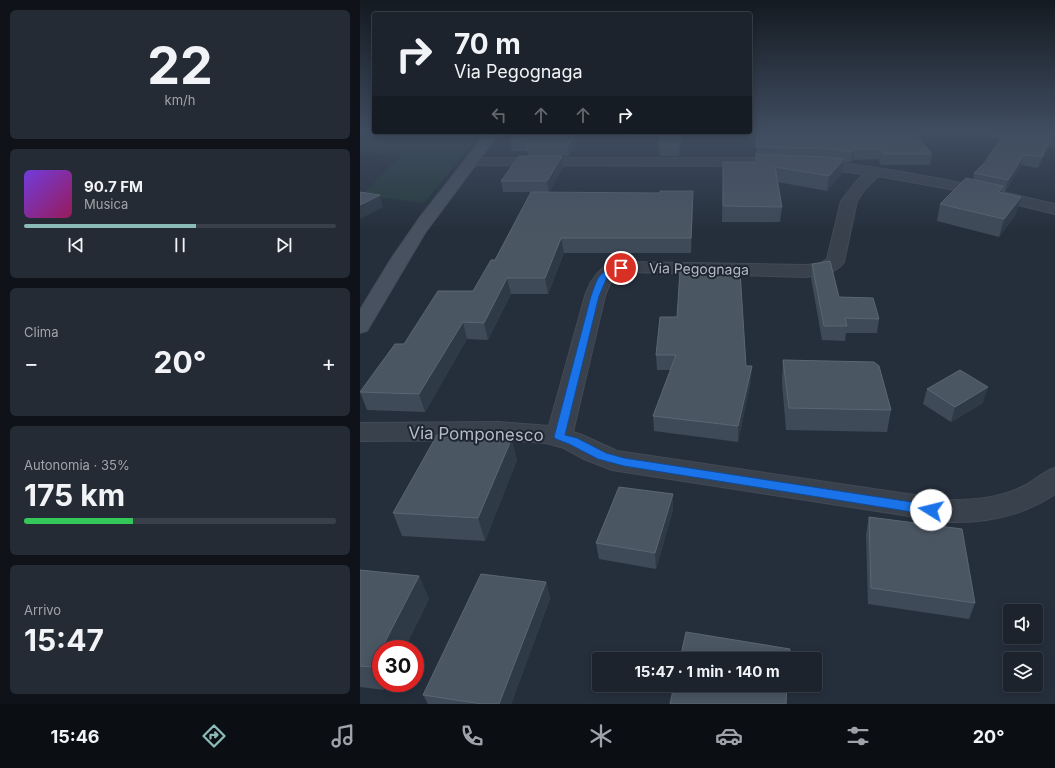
<!DOCTYPE html>
<html lang="it">
<meta charset="utf-8">
<style>
:root{--surface:#1c232d;--page:#252b35;--text:#f1f3f6;--muted:#a0a4aa;--line:#3a4049;--accent:#8bbbb9}
body{margin:0;font-family:Inter,sans-serif;background:var(--page);color:var(--text);height:100vh;display:flex;flex-direction:column;font-size:15px;white-space:nowrap}
*{box-sizing:border-box;margin:0}
p{font-size:13px;color:var(--muted)}
.icon{flex:none;width:22px;height:22px;fill:none;stroke:currentColor;stroke-width:2;stroke-linecap:round;stroke-linejoin:round}
.map{position:relative;flex:1;overflow:hidden}
.drawer{display:flex;flex-direction:column;gap:10px;padding:10px;background:#0f1319;width:360px}
.drawer>*{flex:none}
.banner{position:absolute;left:12px;top:12px;width:380px;height:122px;border-radius:4px;box-shadow:0 2px 10px #0003,0 0 0 1px var(--line);background:#1c232d;color:var(--text);overflow:hidden}
.buttons{position:absolute;left:643px;top:604px;display:grid;gap:8px}
.buttons a{display:grid;place-items:center;width:40px;height:40px;border-radius:4px;background:var(--surface);box-shadow:0 2px 10px #0003,0 0 0 1px var(--line);font-size:20px}
.speed{position:absolute;left:12px;top:640px;display:flex;gap:8px;font-size:20px;font-weight:700;text-align:center}
.speed>*{display:grid;place-content:center;width:52px;height:52px;border-radius:50%;background:var(--surface);box-shadow:0 2px 10px #0003,0 0 0 1px var(--line);line-height:1}
.speed .limit{border:6px solid #d22;background:#fff;color:#111}
.pin{position:absolute;display:grid;place-items:center;width:34px;height:34px;color:#fff;margin:-17px;border:2px solid #fff;border-radius:50%;box-shadow:0 1px 4px #0007}
.me{position:absolute;width:44px;margin:-22px;rotate:279deg;stroke-linejoin:round;filter:drop-shadow(0 0 3px #0008)}
.turn{display:flex;align-items:center;gap:14px;height:84px;padding:0 16px;font-size:18px}
.turn .icon{width:52px;height:52px;stroke-width:2.5}
.turn b{display:block;font-size:28px;line-height:34px}
.lanes{display:flex;align-items:center;height:38px;padding:0 16px;background:#0003;justify-content:center;gap:20px;direction:ltr}
.lanes .off{opacity:.35}
.big{font-size:30px;font-weight:700;line-height:1.1}
.drawer .tile{flex:1;display:flex;flex-direction:column;justify-content:center;gap:6px;min-width:0;padding:0 14px;border-radius:6px;background:var(--page)}
.drawer .dial{align-items:center;gap:0}
.dial b{font-size:52px;line-height:1}
.song{display:flex;align-items:center;gap:12px}
.cover{width:48px;height:48px;border-radius:6px;background:linear-gradient(135deg,hsl(260 70% 55%),hsl(330 70% 35%))}
.played{height:4px;border-radius:2px;background:linear-gradient(90deg,var(--accent) 55%,var(--line) 55%)}
.keys{display:flex;justify-content:space-around;direction:ltr}
.heat{display:flex;justify-content:space-between;align-items:center;font-size:22px;direction:ltr}
.charge{height:6px;border-radius:3px;background:linear-gradient(90deg,#34c759 35%,var(--line) 0)}
.trip{position:absolute;left:232px;top:652px;width:230px;height:40px;border-radius:4px;background:var(--surface);box-shadow:0 2px 10px #0003,0 0 0 1px var(--line);font-weight:700;line-height:40px;text-align:center}
.tabs{display:flex;height:64px;justify-content:space-around;align-items:center;background:#0b0e12;color:var(--muted)}
.tabs .icon{width:28px;height:28px}
.tabs .current{color:var(--accent)}
.tabs b{font-size:18px;color:var(--text)}
main{display:flex;flex:1;min-height:0}
.map>svg:first-child{display:block}
.green{fill:#273b3d}
.lines{fill:none;stroke-linecap:round;stroke-linejoin:round}
.street-casing{stroke:#424a55;stroke-width:2}
.secondary-casing{stroke:#424a55;stroke-width:2}
.street{fill:#39414c;fill-rule:evenodd}
.secondary{fill:#47515f;fill-rule:evenodd}
.wall{fill:#3e4a57}
.shaded-wall{fill:#2f3a47}
.building{fill:#4b5663;stroke:#5b6673}
.route{fill:#1a73e8;stroke:#114b97}
.labels{text-anchor:middle;stroke-width:4;stroke-linejoin:round;paint-order:stroke}
.street-label{font-size:14px;fill:#b5bcc7;stroke:#1e2631}
.near-street-label{font-size:17px;fill:#b5bcc7;stroke:#1e2631}
</style>
<main>
<section class="drawer">
<div class="tile dial"><b>22</b><p>km/h</p></div>
<div class="tile">
<div class="song"><i class="cover"></i><div><b>90.7 FM</b><p>Musica</p></div></div>
<div class="played"></div>
<div class="keys"><svg class="icon" aria-label="previous" viewBox="0 0 24 24"><path d="M18 5L8 12l10 7zM5 5v14"/></svg><svg class="icon" aria-label="pause" viewBox="0 0 24 24"><path d="M8 5v14M16 5v14"/></svg><svg class="icon" aria-label="next" viewBox="0 0 24 24"><path d="M6 5l10 7-10 7zM19 5v14"/></svg></div>
</div>
<div class="tile"><p>Clima</p>
<div class="heat"><a>−</a><b class="big">20°</b><a>+</a></div>
</div>
<div class="tile"><p>Autonomia · 35%</p><b class="big">175 km</b><div class="charge"></div></div>
<div class="tile"><p>Arrivo</p><b class="big">15:47</b></div>
</section>
<div class="map">
<svg width="695" height="704" viewBox="0 0 695 704">
<rect width="100%" height="100%" fill="#252f3c"/>
<path class="green" d="M0 132H122L64 203 2 195 41 156 0 152Z"/>
<g class="lines">
<defs>
<g id="street">
<path d="M623 132H651L695 140V148L629 136Z"/>
<path d="M113 158H393L398 159 400 162 398 165 393 166 108 165 106 162 108 159Z"/>
<path d="M454 160C536 168 615 185 695 204V214L606 192 518 176 505 189 497 201 484 262C475 275 458 275 444 277L270 272C252 274 251 280 245 296L213 432 222 435 257 451 588 500C616 500 641 498 666 485 677 479 684 471 695 468V494C663 516 626 523 588 522L252 470 224 459 204 448 186 443 139 440 0 441V423L139 422 189 426 225 296 231 282 237 274 244 267 270 262 444 265 459 264 467 259 481 201 495 183 504 174 449 167 447 164 449 161Z"/>
</g>
<path id="secondary" d="M127 132H140L65 233 7 331 0 333V310L31 259 60 217Z"/>
</defs>
<use href="#street" class="street-casing"/>
<use href="#secondary" class="secondary-casing"/>
<use href="#street" class="street"/>
<use href="#secondary" class="secondary"/>
</g>
<g class="wall">
<path d="M223 132 209 156H202L203 167 189 192 333 205 331 253H204L188 294H151L128 340 107 339 65 412 7 410 0 392 44 344 113 291 135 260 171 192H143L141 181 168 156 167 151H152L150 140Z"/>
<path d="M265 132H324L319 156H300L299 146 301 136H266Z"/>
<path d="M397 132 572 154 570 165H521L518 159 493 160 491 162H484L482 173 467 191 417 182 422 207 420 222H362L363 162H396Z"/>
<path d="M661 132H695V134L693 138Z"/>
<path d="M691 138 688 148 678 168 661 165 645 192 641 191V193L656 214 639 237 577 221 580 204 613 179 614 173Z"/>
<path d="M452 264 479 297 519 319 517 333H486L485 341 462 340 451 278Z"/>
<path d="M300 317 386 366 391 381 378 442 294 431 293 416 311 370H297L296 355Z"/>
<path d="M423 360 531 410 527 432 426 430 422 382Z"/>
<path d="M567 389 623 403 591 422 563 404Z"/>
<path d="M157 460 125 541 42 536 33 513Z"/>
<path d="M313 510 296 569 239 559 236 543Z"/>
<path d="M509 517 615 603 609 619 508 604 506 534Z"/>
<path d="M0 570 59 576 69 599 24 690 0 687Z"/>
<path d="M186 582 190 599 151 704H68L63 695Z"/>
</g>
<g class="shaded-wall">
<path d="M216 132H223L209 156 208 146Z"/>
<path d="M321 132H324L319 156V146Z"/>
<path d="M691 138 688 148 678 168 682 157Z"/>
<path d="M494 149 493 160 491 162 492 152Z"/>
<path d="M664 155 661 165 645 192 648 180Z"/>
<path d="M202 156 203 167 189 193 187 181Z"/>
<path d="M484 159 482 173 467 191 469 176Z"/>
<path d="M643 186 638 202 639 192Z"/>
<path d="M333 191V205L331 253V238Z"/>
<path d="M20 195 23 207 0 219V205Z"/>
<path d="M661 197 656 214 639 237 644 219Z"/>
<path d="M201 238 204 253 188 294 185 278Z"/>
<path d="M147 278 151 294 128 340 124 323Z"/>
<path d="M103 322 107 339 65 412 59 394Z"/>
<path d="M392 366 391 381 378 442V426Z"/>
<path d="M628 387 623 403 591 422 595 407Z"/>
<path d="M152 438 157 460 125 541 118 518Z"/>
<path d="M313 494V510L296 569 295 553Z"/>
<path d="M59 576 69 599 44 649H21Z"/>
<path d="M186 582 190 599 151 704H139Z"/>
<path d="M21 649V683H27L24 690 12 667Z"/>
</g>
<g class="building">
<path d="M156 132H216L208 146H166L170 140H150Z"/>
<path d="M301 132H321L319 146H299Z"/>
<path d="M397 132H553L572 154H523L520 149H494L492 152 468 149 396 147Z"/>
<path d="M645 132H659L691 138 682 157 664 155 648 180 614 173 625 162Z"/>
<path d="M396 154 468 157 484 159 469 176 415 167 422 207 363 206V162H396Z"/>
<path d="M159 156H202L187 181H141Z"/>
<path d="M606 178 643 186 639 192 661 197 644 219 580 204Z"/>
<path d="M300 191H333L331 238H201L185 278H147L124 323 103 322 59 394 0 392 35 344H44L78 291H113L131 260H135L171 192 300 193Z"/>
<path d="M0 192 20 195 0 205Z"/>
<path d="M470 261 479 297 513 298 519 319 485 318 487 326H464L452 264Z"/>
<path d="M320 271H380L386 366H392L378 426 293 416 316 355H296L300 317H317Z"/>
<path d="M423 360 514 362 519 366 531 410 429 408Z"/>
<path d="M600 370 628 387 595 407 567 389Z"/>
<path d="M77 435 152 438 118 518 33 513Z"/>
<path d="M259 487 313 494 295 553 236 543Z"/>
<path d="M509 517 602 529 615 603 511 588Z"/>
<path d="M0 570 59 576 12 667 0 666Z"/>
<path d="M121 574 186 582 139 704H122L63 695Z"/>
<path d="M326 632 430 649 429 659H320Z"/>
<path d="M314 685H427L426 704H310Z"/>
</g>
<linearGradient id="sky" x2="0" y2="1"><stop stop-color="#141a21"/><stop offset="0.57" stop-color="#404d61"/><stop offset="1" stop-color="#404d61" stop-opacity="0"/></linearGradient>
<rect width="695" height="231" fill="url(#sky)"/>
<path class="route" d="M258 266H264L265 268 248 275 239 296 205 435 217 438 246 453 264 458 571 505 575 507 577 510 575 513 571 515 264 466 238 459 209 444 196 439 194 437 231 296C239 275 237 274 258 266Z"/>
<g class="labels">
<g class="street-label">
<text transform="translate(339 269) rotate(1)" y="5">Via Pegognaga</text>
</g>
<g class="near-street-label">
<text transform="translate(116 434) rotate(1)" y="6">Via Pomponesco</text>
</g>
</g>
</svg>
<div class="buttons">
<a><svg class="icon" aria-label="sound" viewBox="0 0 24 24"><path d="M4 9h4l5-4v14l-5-4H4zM17 9q2 3 0 6"/></svg></a>
<a><svg class="icon" aria-label="layers" viewBox="0 0 24 24"><path d="M12 4l9 5-9 5-9-5zM3 14l9 5 9-5"/></svg></a>
</div>
<div class="speed"><div class="limit">30</div></div>
<div class="pin" style="left:261px;top:268px;background:#d93025"><svg class="icon" aria-label="arrive" viewBox="0 0 24 24"><path d="M6 21V4h12l-3 4 3 4H6"/></svg></div>
<svg class="me" style="left:571px;top:510px" viewBox="-20 -20 40 40"><circle r="19" fill="#fff"/><path d="M0-13L10 11 0 6-10 11z" fill="#1a73e8"/></svg>
<div class="trip">15:47 · 1 min · 140 m</div>
<div class="banner">
<div class="turn"><svg class="icon" aria-label="right" viewBox="0 0 24 24"><path d="M7 20v-9h11M14 6l5 5-5 5"/></svg><div><b>70 m</b>Via Pegognaga</div></div>
<div class="lanes"><svg class="icon off" aria-label="left" viewBox="0 0 24 24"><path d="M17 20v-9H6M10 6l-5 5 5 5"/></svg><svg class="icon off" aria-label="ahead" viewBox="0 0 24 24"><path d="M12 20V5M6 11l6-6 6 6"/></svg><svg class="icon off" aria-label="ahead" viewBox="0 0 24 24"><path d="M12 20V5M6 11l6-6 6 6"/></svg><svg class="icon" aria-label="right" viewBox="0 0 24 24"><path d="M7 20v-9h11M14 6l5 5-5 5"/></svg></div>
</div>
</div>
</main>
<nav class="tabs">
<b>15:46</b>
<svg class="icon current" aria-label="directions" viewBox="0 0 24 24"><path d="M12 3l9 9-9 9-9-9zM9 14v-3h6M13 9l2 2-2 2"/></svg>
<svg class="icon" aria-label="music" viewBox="0 0 24 24"><path d="M9 18V5l10-2v13"/><circle cx="6" cy="18" r="3"/><circle cx="16" cy="16" r="3"/></svg>
<svg class="icon" aria-label="phone" viewBox="0 0 24 24"><path d="M5 4h4l2 5-3 2q2 4 5 5l2-3 5 2v4C11 20 4 13 5 4z"/></svg>
<svg class="icon" aria-label="climate" viewBox="0 0 24 24"><path d="M12 3v18M4 7l16 10M4 17L20 7"/></svg>
<svg class="icon" aria-label="car" viewBox="0 0 24 24"><path d="M5 17H2v-5l4-1 3-4h7l3 4 3 1v5h-3M9 17h6M6 11h13"/><circle cx="7" cy="17" r="2"/><circle cx="17" cy="17" r="2"/></svg>
<svg class="icon" aria-label="filters" viewBox="0 0 24 24"><path d="M4 7h16M4 17h16"/><circle cx="9" cy="7" r="2"/><circle cx="15" cy="17" r="2"/></svg>
<b>20°</b>
</nav>
